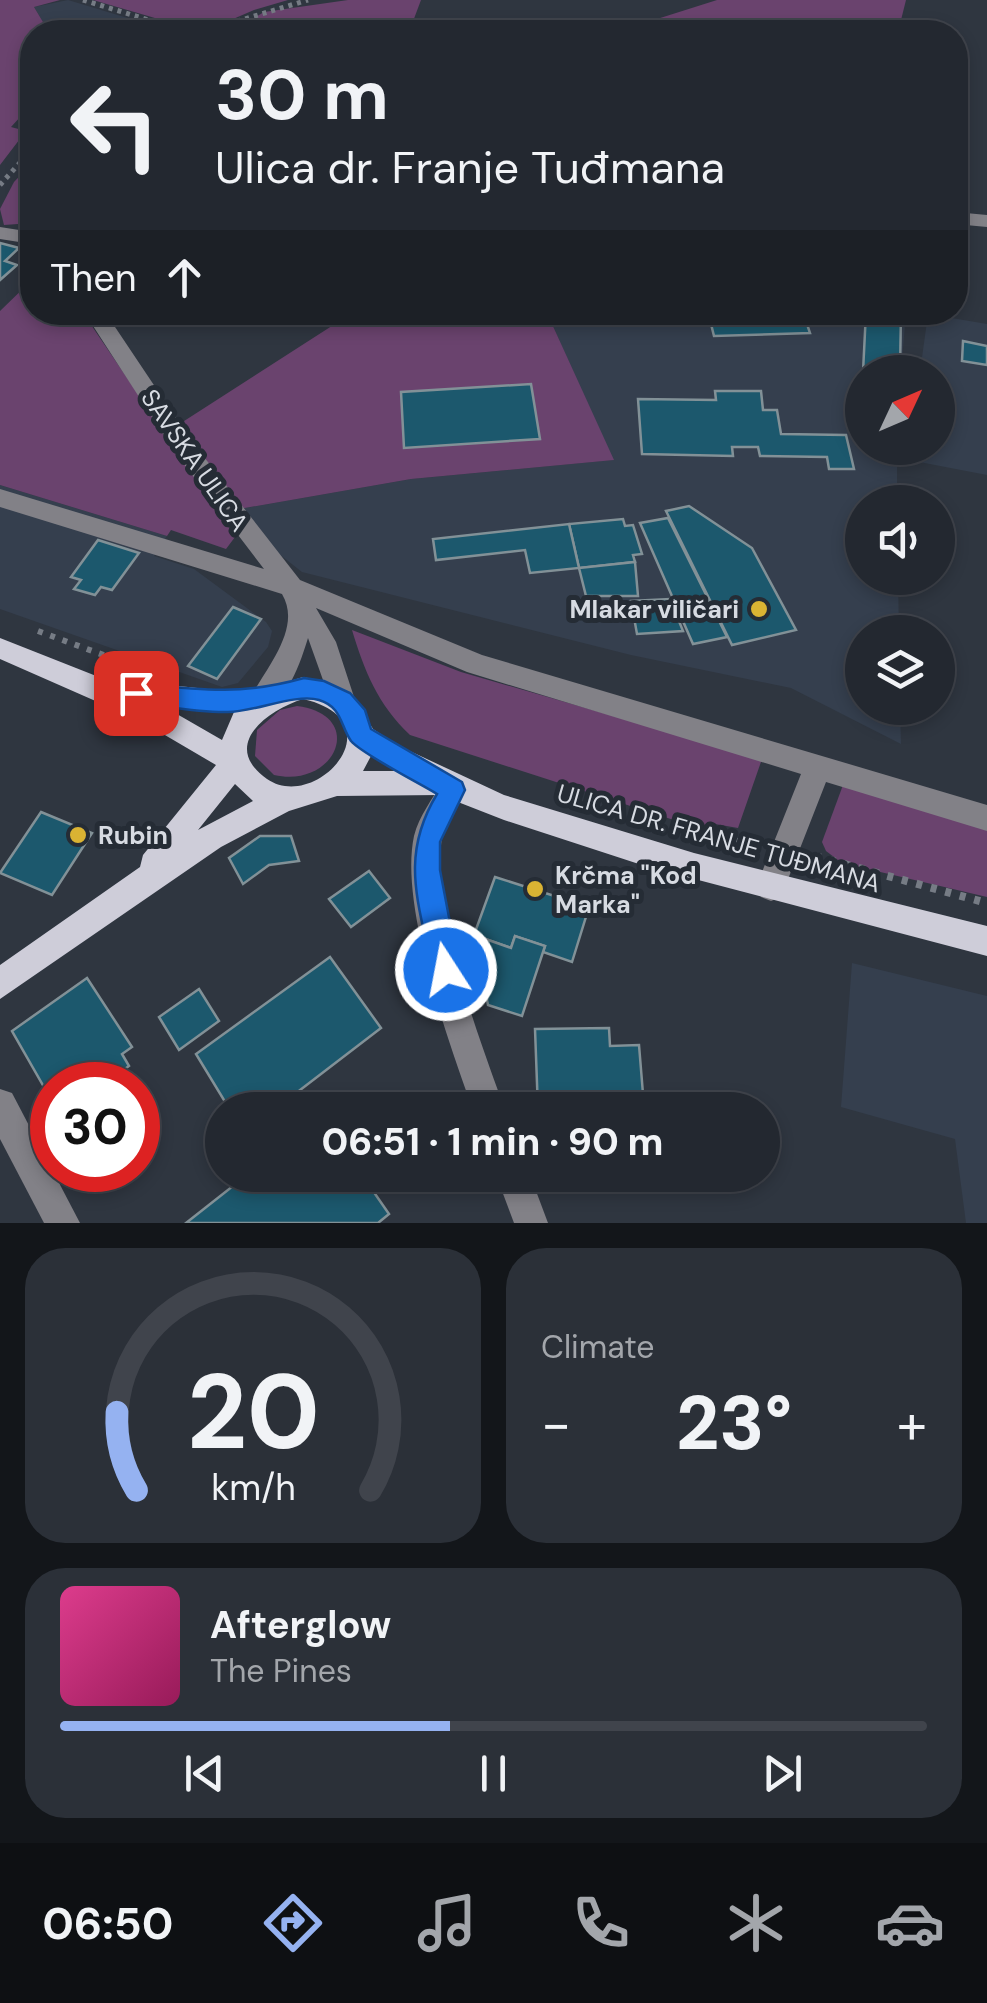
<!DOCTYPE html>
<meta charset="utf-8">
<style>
:root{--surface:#232830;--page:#2b3038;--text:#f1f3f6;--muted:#a3a6ab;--line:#40444c;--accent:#95b2f1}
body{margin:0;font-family:"DM Sans",sans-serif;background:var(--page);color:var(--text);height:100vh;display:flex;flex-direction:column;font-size:38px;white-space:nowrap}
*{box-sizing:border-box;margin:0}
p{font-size:32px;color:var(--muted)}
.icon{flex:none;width:55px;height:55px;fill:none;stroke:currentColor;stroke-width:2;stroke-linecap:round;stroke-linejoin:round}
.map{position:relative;height:1223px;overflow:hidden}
.sheet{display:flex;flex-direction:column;gap:25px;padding:25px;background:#13161a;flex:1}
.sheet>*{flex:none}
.top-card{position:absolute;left:20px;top:20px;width:948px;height:305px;border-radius:40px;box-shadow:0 5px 15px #0003,0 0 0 2px var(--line);background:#232830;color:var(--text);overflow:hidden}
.needle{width:65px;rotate:46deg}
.fabs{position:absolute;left:845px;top:355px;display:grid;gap:20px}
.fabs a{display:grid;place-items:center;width:110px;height:110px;border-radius:50%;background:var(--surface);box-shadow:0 5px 15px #0003,0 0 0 2px var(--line);font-size:50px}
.speed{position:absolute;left:30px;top:1062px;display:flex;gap:20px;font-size:50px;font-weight:700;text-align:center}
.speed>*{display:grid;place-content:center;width:130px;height:130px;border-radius:50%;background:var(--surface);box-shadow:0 5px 15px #0003,0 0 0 2px var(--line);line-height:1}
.speed .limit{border:15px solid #d22;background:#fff;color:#111}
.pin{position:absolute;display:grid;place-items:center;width:85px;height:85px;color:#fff;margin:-42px;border-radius:20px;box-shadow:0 5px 15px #0006}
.me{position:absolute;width:110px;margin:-55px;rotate:349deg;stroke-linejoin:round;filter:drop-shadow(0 0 8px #0008)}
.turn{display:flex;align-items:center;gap:35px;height:210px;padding:0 30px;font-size:45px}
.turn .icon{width:130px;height:130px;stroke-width:2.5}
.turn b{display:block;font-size:70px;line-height:85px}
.then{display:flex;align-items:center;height:95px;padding:0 30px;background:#0003;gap:20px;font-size:38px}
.big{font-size:75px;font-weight:800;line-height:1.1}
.sheet .widget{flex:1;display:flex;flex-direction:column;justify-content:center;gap:15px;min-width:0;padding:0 35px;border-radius:40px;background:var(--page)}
.sheet .dial{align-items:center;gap:0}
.dial svg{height:260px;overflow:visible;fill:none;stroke:var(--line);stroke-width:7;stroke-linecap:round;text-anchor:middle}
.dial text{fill:var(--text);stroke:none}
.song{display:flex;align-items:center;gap:30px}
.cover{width:120px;height:120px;border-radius:15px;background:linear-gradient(135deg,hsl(330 70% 55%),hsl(330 70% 35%))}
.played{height:10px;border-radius:5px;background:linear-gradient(90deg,var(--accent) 45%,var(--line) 45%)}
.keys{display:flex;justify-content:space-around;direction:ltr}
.heat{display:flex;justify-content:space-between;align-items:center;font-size:55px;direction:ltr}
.sheet .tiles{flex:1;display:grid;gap:25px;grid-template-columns:1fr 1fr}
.widget:last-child{grid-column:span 2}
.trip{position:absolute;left:205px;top:1092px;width:575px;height:100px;border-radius:50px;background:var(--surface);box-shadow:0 5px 15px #0003,0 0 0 2px var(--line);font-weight:800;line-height:100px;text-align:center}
.menu{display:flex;height:160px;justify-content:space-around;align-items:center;background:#0e1013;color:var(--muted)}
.menu .icon{width:70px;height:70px}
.menu .current{color:var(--accent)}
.menu b{font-size:45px;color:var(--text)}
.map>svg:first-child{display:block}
.built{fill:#353f4e}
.green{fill:#6a436e}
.building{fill:#1c586d;stroke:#829197;stroke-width:2.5}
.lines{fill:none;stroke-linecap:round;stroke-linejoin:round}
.path-far2{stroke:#767c85;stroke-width:5;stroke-dasharray:4 5;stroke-linecap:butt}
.path-far1{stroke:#767c85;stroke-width:6;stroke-dasharray:5 8;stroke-linecap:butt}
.path{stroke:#767c85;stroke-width:8;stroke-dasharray:6 9;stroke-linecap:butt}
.minor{fill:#828187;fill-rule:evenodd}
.major{fill:#cecdd9;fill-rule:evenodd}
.route{fill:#1a73e8;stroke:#114b97;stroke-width:2.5}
.poi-dot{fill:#dab333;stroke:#252c35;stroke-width:4}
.labels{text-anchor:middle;stroke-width:10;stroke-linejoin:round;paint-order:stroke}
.street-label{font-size:25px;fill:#d7dbe2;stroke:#252c35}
.poi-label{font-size:25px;font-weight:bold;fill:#d7dbe2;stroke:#252c35;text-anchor:start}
</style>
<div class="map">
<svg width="987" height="1223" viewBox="0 0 987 1223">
<rect width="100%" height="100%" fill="#2f3640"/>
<g class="built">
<path d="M68 0 174 32H49L34 7Z"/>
<path d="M547 313H906L901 372H862V448H897V502H862V578H898L899 632H862V708H900L901 744 791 688 631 655 302 572 274 550 239 509 411 479 613 460Z"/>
<path d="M928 314 987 324V475L909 460 911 448H938V372H920Z"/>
<path d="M0 485 167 536 154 556 194 569 266 622 272 631 268 647 238 683 222 687 0 609Z"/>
<path d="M852 963 987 996V1223H966L955 1139 841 1107Z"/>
</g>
<g class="green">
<path d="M0 0H60L34 7 49 32H32V104L11 127 26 131 0 165Z"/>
<path d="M93 0H288L254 10 203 32Z"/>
<path d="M348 0H421L409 32H230L264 12Z"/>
<path d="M717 0H906L898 32H616Z"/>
<path d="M32 163V223L4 225 0 209 14 182Z"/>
<path d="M32 280V312L83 313 235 537 226 549 171 530 167 536 0 485V311Z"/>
<path d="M352 313H547L614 460 411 479 239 509 181 423Z"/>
<path d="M352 630 461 672 762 759 738 828 715 824 711 832 410 735C378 705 364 670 352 630Z"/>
<path d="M297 706C367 715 336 789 274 775L255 756 257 730 280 710Z"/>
<path d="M843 785 987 826V897L842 863 826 851 822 842Z"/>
</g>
<g class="building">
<path d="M0 243 19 248 5 261 17 265 0 280Z"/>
<path d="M708 312H803L810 333 714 336Z"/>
<path d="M866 312H901L900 372H863Z"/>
<path d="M963 341 987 346V365L962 361Z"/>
<path d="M531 384 540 439 404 448 401 392Z"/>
<path d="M715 391H761L763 410H777L781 434 846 435 854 469H829L827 457 760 456 758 447H732L733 456 642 454 638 399 716 400Z"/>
<path d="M689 506 752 548 796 630 732 645 666 511Z"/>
<path d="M668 518 727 637 693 644 640 523Z"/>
<path d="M623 519 625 526 633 525 642 554 633 555 635 562 579 568 569 524Z"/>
<path d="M569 524 579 568 530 573 525 550 436 560 433 539Z"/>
<path d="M98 540 139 553 112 590 101 587 95 595 74 589 81 580 71 577Z"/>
<path d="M635 562 638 596H586L579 568Z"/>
<path d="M670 599 683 631 637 634 631 601Z"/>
<path d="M233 607 261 619 217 679 188 666Z"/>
<path d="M41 812 92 833 52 895 0 873Z"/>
<path d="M260 836H291L299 861 269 865 243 884 229 858Z"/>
<path d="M369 871 390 898 351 927 329 899Z"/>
<path d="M495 877 589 907 572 962 543 952 545 946 515 936 511 948 474 935Z"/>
<path d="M474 935 511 948 515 936 545 946 522 1016 488 1005Z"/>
<path d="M330 957 381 1028 274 1110H230L196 1054Z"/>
<path d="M87 978 132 1047 122 1054 129 1066 103 1085H52V1101L12 1031Z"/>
<path d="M199 989 219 1021 179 1050 159 1017Z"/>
<path d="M609 1028 610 1046 639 1045 643 1094H614L615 1109 538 1110 535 1029Z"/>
<path d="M247 1175H362L389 1214 378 1223H186Z"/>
</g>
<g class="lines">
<g class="path-far2">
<path d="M83 0 188 32"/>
<path d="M222 32 238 21 308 0"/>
<path d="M0 185 32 149"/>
</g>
<path class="path-far1" d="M38 631 125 663"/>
<g class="path">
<path d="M721 840 758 844"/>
<path d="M815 856 987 903"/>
</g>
<g class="minor">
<path d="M955 212 987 215V227L955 224Z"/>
<path d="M0 227 32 232V244L0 239Z"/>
<path d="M84 312H105L190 439 300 580 482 655 987 805V831L826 782 781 897 771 901 761 897 756 887 801 774 467 672 316 608 336 642 355 700 351 708 342 711 333 708 308 638C301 661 283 717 254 707L250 699C264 670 303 629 282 594L0 507V489L264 569 174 451Z"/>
<path d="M453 778 463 781 467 790C460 806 445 821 442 838 430 911 480 1040 505 1110H473C449 1043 399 905 414 836 419 816 433 798 443 781Z"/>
<path d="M0 1089 12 1093 80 1223H44L0 1139Z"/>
<path d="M496 1175H530L548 1223H514Z"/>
</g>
<path class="major" d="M0 638 114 683 123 680 225 691 265 689 303 677 318 680 353 697 373 729 399 746 504 795 694 853 987 926V956L645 866 504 820 440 795 337 796 289 811 221 847 0 999V965L140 867 143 855 216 765 141 721 0 659ZM303 699C399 721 316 813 267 779 219 745 268 710 303 699ZM163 706 225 713 234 712 222 740ZM371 756 395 771H363ZM235 784 253 801 198 830Z"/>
</g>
<path class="route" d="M304 678 324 681 350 693 365 710 371 729 462 782 465 790 440 842V870L459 970 455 979 446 983 436 979 432 970C419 902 399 857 437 794 419 783 362 754 351 741 340 725 342 707 319 700 296 693 255 712 228 712 198 713 166 706 136 703L127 700 124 693 127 686 136 683C200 690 239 696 304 678Z"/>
<g class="poi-dot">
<circle cx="759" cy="609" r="10"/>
<circle cx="78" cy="835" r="10"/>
<circle cx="535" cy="889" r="10"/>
</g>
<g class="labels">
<g class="street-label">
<text transform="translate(195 460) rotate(55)" y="9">SAVSKA ULICA</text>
<text transform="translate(719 838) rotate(16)" y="9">ULICA DR. FRANJE TUĐMANA</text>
</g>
<g class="poi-label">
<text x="739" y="618" text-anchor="end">Mlakar viličari</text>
<text x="98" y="844">Rubin</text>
<text x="555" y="884">Krčma "Kod<tspan x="555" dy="29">Marka"</tspan></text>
</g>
</g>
</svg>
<div class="fabs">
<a><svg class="needle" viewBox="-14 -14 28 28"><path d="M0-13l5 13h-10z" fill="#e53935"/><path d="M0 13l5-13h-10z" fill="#a3a6ab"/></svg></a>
<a><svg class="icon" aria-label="sound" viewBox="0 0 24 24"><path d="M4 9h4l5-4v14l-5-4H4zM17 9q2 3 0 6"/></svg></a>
<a><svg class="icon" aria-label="layers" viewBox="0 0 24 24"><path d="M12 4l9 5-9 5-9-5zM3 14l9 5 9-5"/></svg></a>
</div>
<div class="speed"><div class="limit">30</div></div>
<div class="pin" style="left:136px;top:693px;background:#d93025"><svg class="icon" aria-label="arrive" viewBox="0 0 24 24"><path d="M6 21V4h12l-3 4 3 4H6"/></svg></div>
<svg class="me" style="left:446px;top:970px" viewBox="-20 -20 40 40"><circle r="17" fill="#1a73e8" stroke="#fff" stroke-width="3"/><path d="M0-11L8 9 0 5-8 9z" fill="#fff"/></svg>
<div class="trip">06:51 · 1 min · 90 m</div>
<div class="top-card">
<div class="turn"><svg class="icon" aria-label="left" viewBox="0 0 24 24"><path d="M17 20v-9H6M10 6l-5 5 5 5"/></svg><div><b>30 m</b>Ulica dr. Franje Tuđmana</div></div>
<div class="then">Then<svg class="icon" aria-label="ahead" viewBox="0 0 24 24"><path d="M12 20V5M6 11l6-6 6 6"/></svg></div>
</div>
</div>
<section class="sheet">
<div class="tiles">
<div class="widget dial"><svg viewBox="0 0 100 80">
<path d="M14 69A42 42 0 1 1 86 69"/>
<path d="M14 69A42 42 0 0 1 8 45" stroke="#95b2f1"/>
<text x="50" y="56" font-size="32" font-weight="700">20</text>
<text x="50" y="72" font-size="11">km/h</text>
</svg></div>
<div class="widget"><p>Climate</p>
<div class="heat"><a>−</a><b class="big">23°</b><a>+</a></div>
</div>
<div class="widget">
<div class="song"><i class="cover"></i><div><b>Afterglow</b><p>The Pines</p></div></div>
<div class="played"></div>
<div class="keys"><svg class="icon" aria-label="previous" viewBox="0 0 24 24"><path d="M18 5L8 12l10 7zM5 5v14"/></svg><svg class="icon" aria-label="pause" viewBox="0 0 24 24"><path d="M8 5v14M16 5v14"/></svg><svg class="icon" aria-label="next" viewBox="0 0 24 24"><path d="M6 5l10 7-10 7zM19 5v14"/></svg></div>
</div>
</div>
</section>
<nav class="menu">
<b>06:50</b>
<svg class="icon current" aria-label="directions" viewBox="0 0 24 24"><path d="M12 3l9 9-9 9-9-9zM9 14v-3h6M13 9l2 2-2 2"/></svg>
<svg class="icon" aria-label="music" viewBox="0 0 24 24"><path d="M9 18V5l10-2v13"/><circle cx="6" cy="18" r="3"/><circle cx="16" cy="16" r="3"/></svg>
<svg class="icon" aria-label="phone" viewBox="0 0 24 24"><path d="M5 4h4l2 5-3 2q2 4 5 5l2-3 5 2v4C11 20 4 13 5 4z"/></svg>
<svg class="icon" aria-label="climate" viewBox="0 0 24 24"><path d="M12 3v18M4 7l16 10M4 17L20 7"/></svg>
<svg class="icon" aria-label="car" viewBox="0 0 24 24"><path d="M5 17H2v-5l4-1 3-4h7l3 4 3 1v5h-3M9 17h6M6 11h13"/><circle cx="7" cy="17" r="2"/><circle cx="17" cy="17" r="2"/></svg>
</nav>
